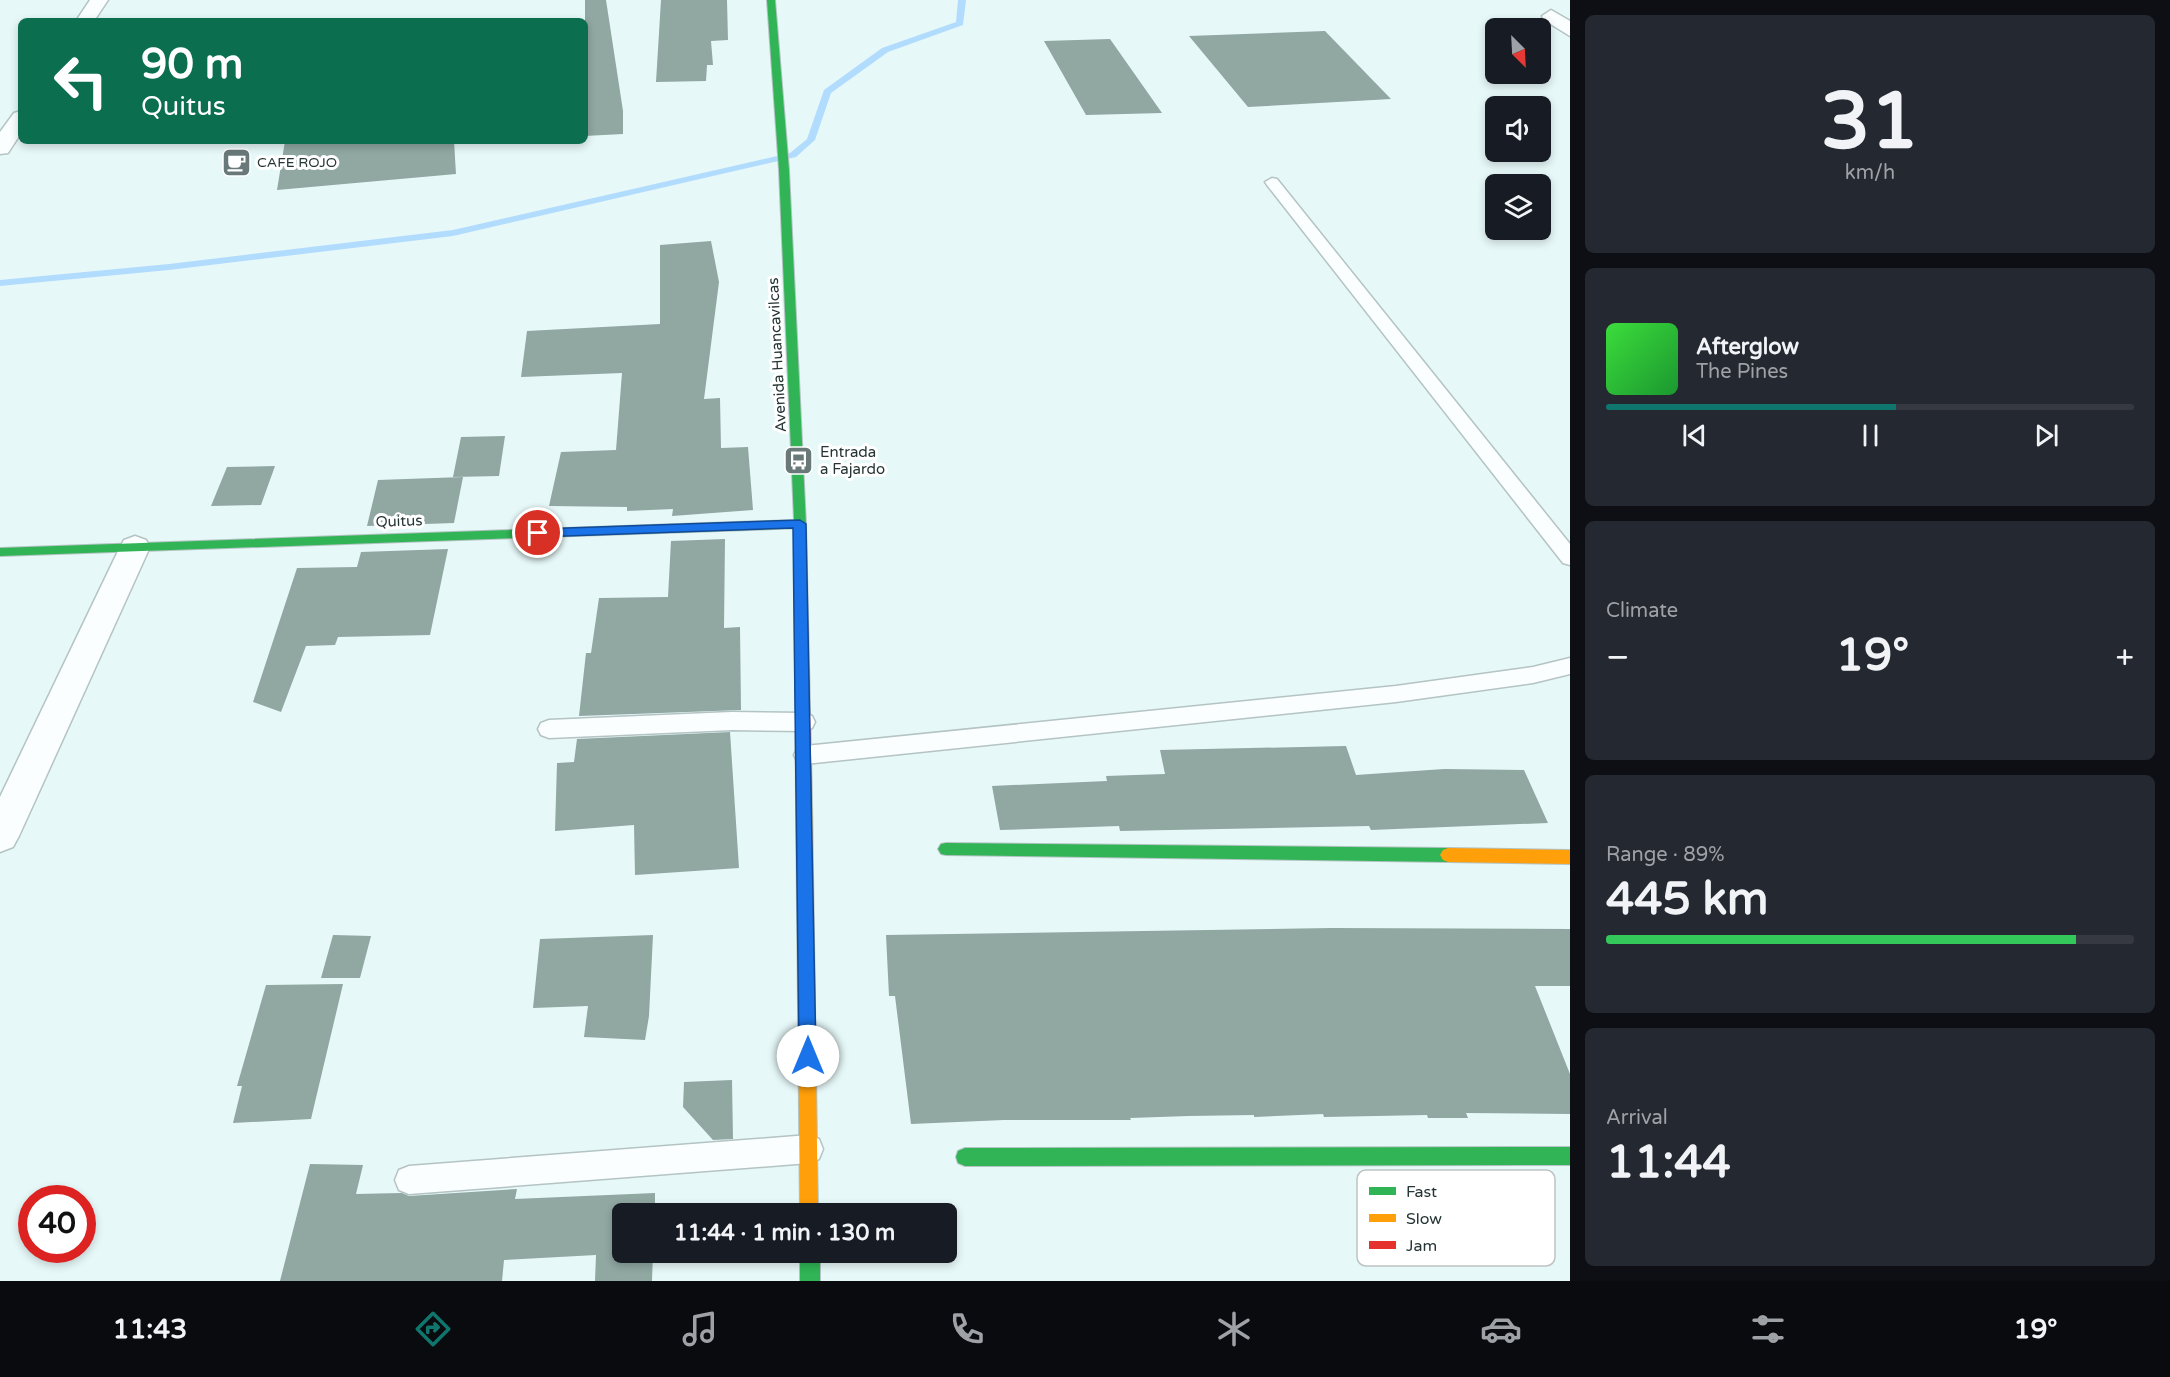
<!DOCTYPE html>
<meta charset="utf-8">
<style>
:root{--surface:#171b24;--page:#242831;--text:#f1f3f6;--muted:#9ea1a6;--line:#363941;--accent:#0f766e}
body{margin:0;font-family:"Varela Round",sans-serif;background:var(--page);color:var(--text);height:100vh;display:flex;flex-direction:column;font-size:22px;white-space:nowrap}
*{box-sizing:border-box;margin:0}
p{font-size:20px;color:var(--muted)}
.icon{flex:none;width:33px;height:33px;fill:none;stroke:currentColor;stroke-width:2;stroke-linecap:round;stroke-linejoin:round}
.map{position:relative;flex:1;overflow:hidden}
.side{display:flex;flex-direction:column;gap:15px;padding:15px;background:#0d0f14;width:600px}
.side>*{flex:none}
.hud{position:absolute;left:18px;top:18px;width:570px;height:126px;border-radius:9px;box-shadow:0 3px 9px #0003;background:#0b6e4f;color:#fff;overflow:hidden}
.needle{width:39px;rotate:156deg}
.controls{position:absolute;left:1485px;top:18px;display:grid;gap:12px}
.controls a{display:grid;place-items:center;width:66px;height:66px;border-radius:9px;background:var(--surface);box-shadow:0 3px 9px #0003;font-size:30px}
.speed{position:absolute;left:18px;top:1185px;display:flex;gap:12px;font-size:30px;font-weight:700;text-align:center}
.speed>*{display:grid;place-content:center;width:78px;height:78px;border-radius:50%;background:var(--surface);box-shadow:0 3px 9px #0003;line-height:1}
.speed .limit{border:9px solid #d22;background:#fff;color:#111}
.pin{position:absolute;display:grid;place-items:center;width:51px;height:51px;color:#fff;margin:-26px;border:3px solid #fff;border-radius:50%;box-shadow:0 2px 6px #0007}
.me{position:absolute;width:66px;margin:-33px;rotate:0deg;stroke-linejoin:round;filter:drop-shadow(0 0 4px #0008)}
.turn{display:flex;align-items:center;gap:21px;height:126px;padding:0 24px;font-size:27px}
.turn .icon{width:78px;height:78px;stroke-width:2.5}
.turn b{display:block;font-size:42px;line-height:51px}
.big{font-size:45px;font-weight:800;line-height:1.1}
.side .card{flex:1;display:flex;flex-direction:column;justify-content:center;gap:9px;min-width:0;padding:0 21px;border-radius:9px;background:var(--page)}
.side .dial{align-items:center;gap:0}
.dial b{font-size:78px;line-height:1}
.song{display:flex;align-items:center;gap:18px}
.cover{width:72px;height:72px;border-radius:9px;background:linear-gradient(135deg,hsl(120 70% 55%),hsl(130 70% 35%))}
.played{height:6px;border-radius:3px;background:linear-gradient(90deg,var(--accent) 55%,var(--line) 55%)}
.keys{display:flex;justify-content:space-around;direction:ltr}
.heat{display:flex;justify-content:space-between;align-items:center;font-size:33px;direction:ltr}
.charge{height:9px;border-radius:4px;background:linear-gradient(90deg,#34c759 89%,var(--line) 0)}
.trip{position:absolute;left:612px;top:1203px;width:345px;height:60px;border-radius:9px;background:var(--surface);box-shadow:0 3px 9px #0003;font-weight:800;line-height:60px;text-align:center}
.menu{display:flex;height:96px;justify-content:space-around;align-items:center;background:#090b0e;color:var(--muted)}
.menu .icon{width:42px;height:42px}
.menu .active{color:var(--accent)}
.menu b{font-size:27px;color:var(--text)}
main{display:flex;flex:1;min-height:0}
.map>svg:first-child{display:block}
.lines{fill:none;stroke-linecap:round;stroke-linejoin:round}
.stream{fill:#b2dcfd;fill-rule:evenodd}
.building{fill:#90a7a2}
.lane-casing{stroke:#b4c3c3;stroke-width:3}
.street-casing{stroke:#b4c3c3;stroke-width:3}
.fast-casing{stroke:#b4c3c3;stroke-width:2}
.slow-casing{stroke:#b4c3c3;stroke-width:2}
.jam-casing{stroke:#b4c3c3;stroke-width:2}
.lane{fill:#fbfefe;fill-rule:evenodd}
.street{fill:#fbfefe;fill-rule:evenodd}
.fast{fill:#30b455;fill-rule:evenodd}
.slow{fill:#ff9f0a;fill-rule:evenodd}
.jam{fill:#e5322d;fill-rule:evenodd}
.route{fill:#1a73e8;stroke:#114b97;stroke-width:1.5}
.labels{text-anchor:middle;stroke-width:6;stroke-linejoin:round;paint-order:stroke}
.far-poi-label{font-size:14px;fill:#253434;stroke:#fff;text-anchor:start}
.street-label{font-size:15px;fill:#253434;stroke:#fff}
.poi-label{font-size:15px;fill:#253434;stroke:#fff;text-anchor:start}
.key{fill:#fff;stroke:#bec2c2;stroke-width:1.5}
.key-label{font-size:16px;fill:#253434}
</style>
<main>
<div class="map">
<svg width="1570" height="1281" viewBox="0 0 1570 1281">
<rect width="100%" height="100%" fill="#e7f8f8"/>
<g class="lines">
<path class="stream" d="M958 0H966L963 25 888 52 831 93 815 140 796 157 453 236 169 270 0 286V280L169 264 453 230 790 153 807 139 824 90 882 48 956 22Z"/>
</g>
<g class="building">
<path d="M585 0H606L623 111V134L585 136Z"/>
<path d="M661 0H727L728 40 711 41 713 65H707L706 81 656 82Z"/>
<path d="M1325 31 1391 99 1248 107 1189 36Z"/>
<path d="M1110 39 1162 113 1086 115 1044 41Z"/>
<path d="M285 141H454L456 174 277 190Z"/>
<path d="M711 241 719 282 704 399 720 398 721 448 748 447 753 510 672 516 673 509 627 511V507L549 506 561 452 616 450 622 373 521 377 527 331 660 324V245Z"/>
<path d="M505 436 499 476 453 477 461 437Z"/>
<path d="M275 466 261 505 211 506 227 467Z"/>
<path d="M463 477 454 523 367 526 378 480Z"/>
<path d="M725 539 724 628 740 627 741 710 579 716 586 653H591L599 598 668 597 671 541Z"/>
<path d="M448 549 430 635 338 637 335 645 306 646 281 712 253 702 297 568 357 567 361 552Z"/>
<path d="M730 732 739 868 635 875 634 825 555 831 557 763 574 762 577 739Z"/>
<path d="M1346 746 1356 775 1444 769 1524 770 1548 823 1371 830 1369 826 1120 831 1119 826 1000 830 992 786 1107 781 1106 776 1165 774 1160 750Z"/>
<path d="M1331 928 1570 929V986H1535L1570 1074V1114L1466 1113 1468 1118H1428L1427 1115 1324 1117 1323 1114 1254 1117V1115L1188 1116 1130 1118 1131 1120H1004L911 1124 895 996H889L886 935Z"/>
<path d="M333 935 371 936 360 978H321Z"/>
<path d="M653 935 649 1016 645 1040 584 1037 588 1006 533 1008 540 939Z"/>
<path d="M343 984 311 1119 233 1123 242 1086H237L266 985Z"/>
<path d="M732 1080 733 1139 713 1140 683 1107 684 1082Z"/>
<path d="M310 1164 363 1165 356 1194 402 1193 409 1196 517 1189 515 1199 655 1193V1214H622V1252H653L652 1281H595L596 1255 504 1260 502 1281H280Z"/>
</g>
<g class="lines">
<defs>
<g id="lane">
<path d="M1272 178 1277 179 1570 544V565L1563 563 1267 185 1265 182Z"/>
<path d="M1570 658V674L1533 683 1396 702 805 764 797 761 794 755 797 749 805 746 1396 686 1533 667Z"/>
<path d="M732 712 804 713 812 716 815 722 812 728 804 731 732 730 549 738 541 735 538 729 541 723 549 720Z"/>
<path d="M809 1135 819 1139 823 1149 819 1159 809 1163 409 1194 399 1190 395 1180 399 1170 409 1166Z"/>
</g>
<g id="street">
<path d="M90 0H108L94 21H76Z"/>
<path d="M1551 10 1570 21V36L1544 20 1542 16Z"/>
<path d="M21 111V133L8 153 0 154V132L14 113Z"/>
<path d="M135 536 146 540 150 547 19 836 13 847 0 852V797L120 547 124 540Z"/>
</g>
<g id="fast">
<path d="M767 0H775L789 170 806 525 804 528 0 556V548L794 520 779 170Z"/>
<path d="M946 843 1448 848 1453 850 1456 855 1453 860 1448 862 946 855 941 854 938 849 941 844Z"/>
<path d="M1570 1147V1165L965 1166 958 1163 956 1157 958 1151 965 1148Z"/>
<rect x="800" y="1252" width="20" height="29"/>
</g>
<g id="slow">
<path d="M804 795 809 797 812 801 818 1214H800L796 801 799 797Z"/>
<path d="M1448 848 1570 850V864L1448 862 1443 860 1440 855 1443 850Z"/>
</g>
<path id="jam" d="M800 521 806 525 812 801 809 805 804 807 799 805 796 801 794 525Z"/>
</defs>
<use href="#lane" class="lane-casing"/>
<use href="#street" class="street-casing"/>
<use href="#fast" class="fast-casing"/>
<use href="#slow" class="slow-casing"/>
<use href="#jam" class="jam-casing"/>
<use href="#lane" class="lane"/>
<use href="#street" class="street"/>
<use href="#fast" class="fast"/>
<use href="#slow" class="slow"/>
<use href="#jam" class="jam"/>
</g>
<path class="route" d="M800 520 806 524 816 1056 814 1062 808 1065 801 1062 799 1056 793 528 538 537 532 533 538 529Z"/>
<defs>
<symbol id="cafe-square" viewBox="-11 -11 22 22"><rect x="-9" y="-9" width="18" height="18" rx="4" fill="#697979" stroke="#fff"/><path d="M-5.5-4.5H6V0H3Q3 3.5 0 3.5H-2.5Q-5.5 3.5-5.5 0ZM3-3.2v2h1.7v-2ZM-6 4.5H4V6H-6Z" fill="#fff"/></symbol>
<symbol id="bus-square" viewBox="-11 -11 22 22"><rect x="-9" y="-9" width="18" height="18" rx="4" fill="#697979" stroke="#fff"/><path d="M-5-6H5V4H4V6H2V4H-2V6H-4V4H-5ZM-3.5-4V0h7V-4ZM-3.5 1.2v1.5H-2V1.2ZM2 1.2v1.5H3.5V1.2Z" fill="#fff"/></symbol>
</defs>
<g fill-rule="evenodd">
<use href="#cafe-square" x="220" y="146" width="33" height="33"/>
<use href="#bus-square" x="782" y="444" width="33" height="33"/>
</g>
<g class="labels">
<g class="far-poi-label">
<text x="257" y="167">CAFE ROJO</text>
</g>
<g class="street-label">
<text transform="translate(777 355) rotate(-93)" y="5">Avenida Huancavilcas</text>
<text transform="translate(399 521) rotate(-2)" y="5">Quitus</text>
</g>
<g class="poi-label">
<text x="820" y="457">Entrada<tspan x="820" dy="17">a Fajardo</tspan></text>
</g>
</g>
<rect x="1357" y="1170" width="198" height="96" rx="9" class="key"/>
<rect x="1369" y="1187" width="27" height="8" fill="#30b455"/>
<rect x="1369" y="1214" width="27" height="8" fill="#ff9f0a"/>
<rect x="1369" y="1241" width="27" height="8" fill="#e5322d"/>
<g class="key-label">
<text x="1406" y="1197">Fast</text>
<text x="1406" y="1224">Slow</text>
<text x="1406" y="1251">Jam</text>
</g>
</svg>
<div class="controls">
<a><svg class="needle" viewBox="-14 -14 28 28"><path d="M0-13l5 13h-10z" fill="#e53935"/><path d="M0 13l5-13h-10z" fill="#9ea1a6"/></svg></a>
<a><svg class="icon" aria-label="sound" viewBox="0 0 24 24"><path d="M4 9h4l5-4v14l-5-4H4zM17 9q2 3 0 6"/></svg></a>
<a><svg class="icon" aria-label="layers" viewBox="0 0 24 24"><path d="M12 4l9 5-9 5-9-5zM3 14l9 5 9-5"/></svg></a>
</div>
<div class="speed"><div class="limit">40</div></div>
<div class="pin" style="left:538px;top:533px;background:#d93025"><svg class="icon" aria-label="arrive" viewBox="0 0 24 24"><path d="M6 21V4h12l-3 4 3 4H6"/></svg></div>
<svg class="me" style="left:808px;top:1056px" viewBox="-20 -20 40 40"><circle r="19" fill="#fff"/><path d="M0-13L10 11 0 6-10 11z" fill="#1a73e8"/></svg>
<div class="trip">11:44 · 1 min · 130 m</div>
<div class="hud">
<div class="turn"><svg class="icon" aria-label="left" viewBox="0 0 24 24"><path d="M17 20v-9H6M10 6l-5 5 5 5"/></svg><div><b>90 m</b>Quitus</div></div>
</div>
</div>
<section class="side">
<div class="card dial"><b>31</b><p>km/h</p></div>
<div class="card">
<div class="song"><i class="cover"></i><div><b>Afterglow</b><p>The Pines</p></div></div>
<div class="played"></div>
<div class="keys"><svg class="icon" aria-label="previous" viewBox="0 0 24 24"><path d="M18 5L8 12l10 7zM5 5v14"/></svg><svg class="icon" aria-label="pause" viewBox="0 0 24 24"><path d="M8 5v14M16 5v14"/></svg><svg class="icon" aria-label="next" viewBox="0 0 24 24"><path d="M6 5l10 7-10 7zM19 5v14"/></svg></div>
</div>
<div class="card"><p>Climate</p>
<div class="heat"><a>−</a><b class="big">19°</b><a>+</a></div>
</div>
<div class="card"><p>Range · 89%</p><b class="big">445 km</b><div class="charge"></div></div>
<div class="card"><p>Arrival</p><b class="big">11:44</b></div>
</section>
</main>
<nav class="menu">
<b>11:43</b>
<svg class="icon active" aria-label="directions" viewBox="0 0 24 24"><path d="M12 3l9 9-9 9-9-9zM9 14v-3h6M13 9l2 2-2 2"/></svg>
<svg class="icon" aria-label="music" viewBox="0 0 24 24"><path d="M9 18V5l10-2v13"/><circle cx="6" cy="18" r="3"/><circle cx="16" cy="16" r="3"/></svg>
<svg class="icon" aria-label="phone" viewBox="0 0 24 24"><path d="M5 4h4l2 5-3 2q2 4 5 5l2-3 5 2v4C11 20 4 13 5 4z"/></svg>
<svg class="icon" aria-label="climate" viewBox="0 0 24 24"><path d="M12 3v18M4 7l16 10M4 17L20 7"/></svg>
<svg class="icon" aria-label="car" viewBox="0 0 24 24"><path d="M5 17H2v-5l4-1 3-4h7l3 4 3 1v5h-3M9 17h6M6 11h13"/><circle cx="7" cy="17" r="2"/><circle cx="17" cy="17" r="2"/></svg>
<svg class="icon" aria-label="filters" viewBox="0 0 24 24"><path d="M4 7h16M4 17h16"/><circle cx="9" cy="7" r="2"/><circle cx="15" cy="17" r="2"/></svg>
<b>19°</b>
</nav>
